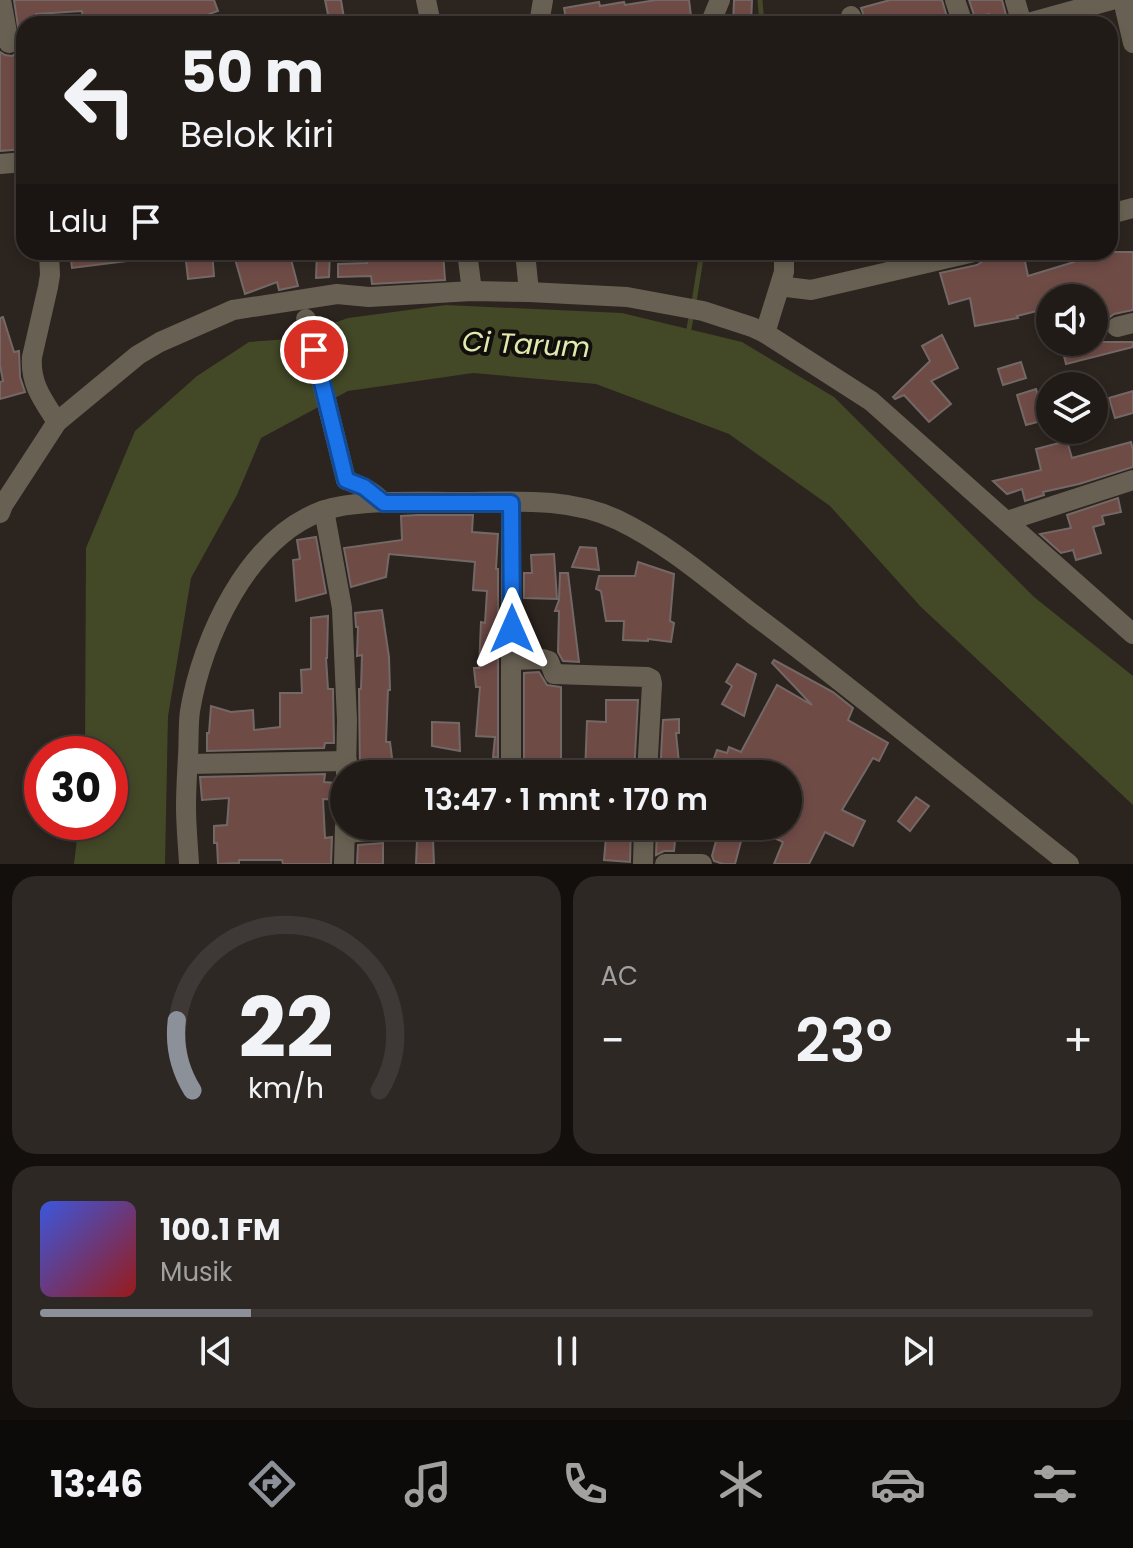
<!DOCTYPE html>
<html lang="id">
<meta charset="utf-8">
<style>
:root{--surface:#211b17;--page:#2d2824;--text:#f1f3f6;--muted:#a2a1a1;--line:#3e3936;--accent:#8c9099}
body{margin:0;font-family:Poppins,sans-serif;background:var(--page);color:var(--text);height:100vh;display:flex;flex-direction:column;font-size:30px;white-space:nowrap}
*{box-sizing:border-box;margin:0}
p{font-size:26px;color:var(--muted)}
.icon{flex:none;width:44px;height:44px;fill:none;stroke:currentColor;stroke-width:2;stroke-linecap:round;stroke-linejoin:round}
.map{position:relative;height:864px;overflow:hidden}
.side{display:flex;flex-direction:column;gap:12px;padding:12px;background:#120f0d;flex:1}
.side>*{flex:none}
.top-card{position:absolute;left:16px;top:16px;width:1102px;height:244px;border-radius:24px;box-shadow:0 4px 12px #0003,0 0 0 2px var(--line);background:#211b17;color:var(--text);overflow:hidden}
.tools{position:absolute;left:1036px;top:284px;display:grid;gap:16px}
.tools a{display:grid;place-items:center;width:72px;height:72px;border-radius:50%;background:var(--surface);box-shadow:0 4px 12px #0003,0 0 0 2px var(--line);font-size:40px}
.speed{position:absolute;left:24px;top:736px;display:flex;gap:16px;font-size:40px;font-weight:700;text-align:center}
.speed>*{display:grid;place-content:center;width:104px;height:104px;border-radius:50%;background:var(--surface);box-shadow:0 4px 12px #0003,0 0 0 2px var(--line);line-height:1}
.speed .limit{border:12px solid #d22;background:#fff;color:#111}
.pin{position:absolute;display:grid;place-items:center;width:68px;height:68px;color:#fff;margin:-34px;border:4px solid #fff;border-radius:50%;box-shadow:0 2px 8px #0007}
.me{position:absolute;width:88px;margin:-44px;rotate:0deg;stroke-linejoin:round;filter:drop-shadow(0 0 6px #0008)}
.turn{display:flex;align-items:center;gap:28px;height:168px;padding:0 32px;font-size:36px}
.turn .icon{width:104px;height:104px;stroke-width:2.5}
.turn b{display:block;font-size:56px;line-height:68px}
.then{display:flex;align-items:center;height:76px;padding:0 32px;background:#0003;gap:16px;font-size:30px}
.big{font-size:60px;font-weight:600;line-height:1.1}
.side .tile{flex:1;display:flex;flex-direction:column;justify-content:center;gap:12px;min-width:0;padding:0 28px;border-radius:24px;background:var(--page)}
.side .dial{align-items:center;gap:0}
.dial svg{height:208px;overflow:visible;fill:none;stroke:var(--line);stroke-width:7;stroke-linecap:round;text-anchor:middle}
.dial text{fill:var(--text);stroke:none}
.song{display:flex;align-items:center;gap:24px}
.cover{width:96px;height:96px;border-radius:12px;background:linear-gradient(135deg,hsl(230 70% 55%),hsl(0 70% 35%))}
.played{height:8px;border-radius:4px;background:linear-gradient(90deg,var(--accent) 20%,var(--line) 20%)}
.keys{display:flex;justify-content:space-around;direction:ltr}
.heat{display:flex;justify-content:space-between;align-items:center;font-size:44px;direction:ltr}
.side .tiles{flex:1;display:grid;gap:12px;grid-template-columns:1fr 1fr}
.tile:last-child{grid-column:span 2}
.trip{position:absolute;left:330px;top:760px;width:472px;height:80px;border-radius:40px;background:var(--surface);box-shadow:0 4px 12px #0003,0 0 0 2px var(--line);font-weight:600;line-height:80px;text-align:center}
.menu{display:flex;height:128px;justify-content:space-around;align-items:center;background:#0d0b09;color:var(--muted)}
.menu .icon{width:56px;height:56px}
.menu .selected{color:var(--accent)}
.menu b{font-size:36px;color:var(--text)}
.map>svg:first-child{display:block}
.water{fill:#434827}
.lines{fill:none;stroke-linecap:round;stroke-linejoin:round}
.stream{stroke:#434827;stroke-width:5}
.building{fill:#6f4b46;stroke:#746866;stroke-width:2}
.minor{stroke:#686153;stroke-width:20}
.tertiary{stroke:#686153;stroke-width:20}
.route-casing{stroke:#114b97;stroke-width:20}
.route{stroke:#1a73e8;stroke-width:14}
.labels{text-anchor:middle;stroke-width:8;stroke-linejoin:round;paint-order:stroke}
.water-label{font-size:28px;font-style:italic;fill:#e0eaad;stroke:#110e0c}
</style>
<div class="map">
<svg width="1133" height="864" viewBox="0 0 1133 864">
<rect width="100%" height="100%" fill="#2c241f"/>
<path class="water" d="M446 305 622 313 742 342 834 397 1034 597 1133 676V805L921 607 830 506 729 434 596 384 473 373 348 391 261 438 237 495 191 578 168 716 165 864H74L79 822H110V754H85L86 548 135 431 197 376 249 342 288 339 348 318Z"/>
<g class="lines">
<g class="stream">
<path d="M760 0 762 24"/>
<path d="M694 302 702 252"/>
<path d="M688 334 692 312"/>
</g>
</g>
<g class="building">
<path d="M14 0H214L218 11 189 21 190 24H123L122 15 83 20 82 11 36 14 38 24H24V71L18 74 24 96V149L0 151V52L5 55 12 56 18 52 21 47Z"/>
<path d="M325 0H341L345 24H330Z"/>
<path d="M656 0H689L692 24H672V20L649 24H567L564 8 599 2 600 6 624 2 625 5Z"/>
<path d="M734 0H752L751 24H733Z"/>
<path d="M890 0H942L949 24H867L861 8Z"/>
<path d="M969 0H1002L1006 15 990 18 989 14 975 18Z"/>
<path d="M70 252H127L128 261 72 268Z"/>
<path d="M185 252H212L214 276 188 279Z"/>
<path d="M233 252H289L298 286 279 290 277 282 245 294Z"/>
<path d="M317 252H330L329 277 316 278Z"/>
<path d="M366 252H443L445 280 372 284 371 276 338 277V264L367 263Z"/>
<path d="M1001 252H1023L1028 276 1074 262 1073 257 1100 252H1133V310L1114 314 1106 320 1101 298H1046L1049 308 1017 316 1018 318 975 326 970 298 949 304 940 273 977 265 983 261 987 255Z"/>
<path d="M3 317 14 352 19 351 20 377 25 392 0 399V382L3 381 0 365V318Z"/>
<path d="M942 335 958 368 931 381 951 404 929 422 904 395 895 399 893 397 930 361 922 346Z"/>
<path d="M1068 342H1133V347L1066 364 1061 344Z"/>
<path d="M1021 362 1026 378 1003 385 998 369Z"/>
<path d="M1036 389 1045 420 1026 425 1017 395Z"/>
<path d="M1133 391V413L1115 418 1109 398Z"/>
<path d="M1067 441 1072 458 1131 442 1133 450V467L1079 484 1043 492 1044 495 1025 501 1022 489 1007 494 993 481 1041 470 1036 449Z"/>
<path d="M1118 498 1121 512 1102 516 1104 524 1093 527 1101 553 1076 560 1073 550 1061 553 1040 534 1071 528 1067 515Z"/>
<path d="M418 515H473L472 532 498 534 496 569H498V758L493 757 495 737 476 736 480 687H476L474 668H479L481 622 485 623 487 591 473 590 475 562 389 554 386 577 351 587 344 548 402 540 401 516Z"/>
<path d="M316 537 326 593 296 601 293 560 300 559 297 540Z"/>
<path d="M580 547 596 548 599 570 572 567Z"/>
<path d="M554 554 557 599 524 598V573H532L531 555Z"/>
<path d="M638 562 674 574 670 621 674 623 671 642 648 639V641L623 640 624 621H606L601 591 596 589 599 576H635Z"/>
<path d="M560 573H568L579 662 563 661 558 652 559 611H555L559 600Z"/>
<path d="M382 610 389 657 390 690H388L386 742H390L394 774H360L359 689H361L362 655 357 656 358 627H356L355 613Z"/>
<path d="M328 616 327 658H326L328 689H333L334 743H325L324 748 207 751V733H209L211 706 231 712 253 710 254 730 280 727V693H302L301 670 311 669V618Z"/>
<path d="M774 660 833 692 853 708 848 720 888 743 879 761 873 758 842 810 865 821 853 846 825 832 809 864H774L783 842 748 826H788V774H713L715 768 711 767 717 750 727 753 729 747 741 752 777 685 812 705 772 663Z"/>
<path d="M737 664 756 674 744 716 722 704 732 686 726 682Z"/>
<path d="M539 672 547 685 561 687V769L524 762V673Z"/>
<path d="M606 700H638L634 774H585L587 721 606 722Z"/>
<path d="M679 719V733H676L679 763 666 762V774H660L663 720Z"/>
<path d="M432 722 459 723 460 751 432 746Z"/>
<path d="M325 774 324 782 337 783 343 786V800L323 799 325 838 332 837 331 864H283L282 860H239V863L218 864 217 843H214V826L227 825 229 798 202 800 200 777Z"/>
<path d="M916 797 929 806 910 831 898 821Z"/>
<path d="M607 826H631L630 862 604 860Z"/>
<path d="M657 826H684L683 841H675L674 851H664L656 855Z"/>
<path d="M720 826H745L735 864H723L714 861 712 856Z"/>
<path d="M433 839 434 864H416L417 840Z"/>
<path d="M383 843V864H357L358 845Z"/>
</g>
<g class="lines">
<g class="minor">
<path d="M1 0 9 43"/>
<path d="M426 0 431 24"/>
<path d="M955 0 963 24"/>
<path d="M1015 0 1022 24"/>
<path d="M1123 0 1133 43"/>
<path d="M851 16 854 24"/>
<path d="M539 24 543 0"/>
<path d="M1025 24 1111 0"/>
<path d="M1110 214 1133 208"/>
<path d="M49 252 50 275 48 287 32 357C30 384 43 400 57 422"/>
<path d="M467 252 472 291"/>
<path d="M525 252 529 292"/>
<path d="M781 284 787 287 811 290 974 252"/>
<path d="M306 319 346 480"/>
<path d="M1117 327 1133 323"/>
<path d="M765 333 784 272V252"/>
<path d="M346 480C362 486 372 491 384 503"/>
<path d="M511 503V774"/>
<path d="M324 510 342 608 347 720 346 774"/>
<path d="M0 513 3 505 57 422 138 355 160 342 233 310 337 294 369 297 472 291 529 292 627 297 703 311 752 327 765 333 871 401 1133 634"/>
<path d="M1007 521 1133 480"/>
<path d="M512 660 543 659 549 661 554 674 647 677 651 679 652 684 647 774"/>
<path d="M188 764 347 761"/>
<path d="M345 833 436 826"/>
<path d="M189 864C188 845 186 826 186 807 186 790 187 773 188 756 189 741 188 725 190 711 202 638 248 538 322 511 355 499 418 502 455 502 509 502 568 496 618 520 668 544 710 581 754 615 861 695 964 781 1069 864"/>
<path d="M344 864 345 826"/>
<path d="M643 864 644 826"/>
<path d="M665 864H702"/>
</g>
<g class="tertiary">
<path d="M710 24 720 0"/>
<path d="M0 164 24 162"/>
</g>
</g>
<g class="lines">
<defs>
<path id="route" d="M314 350 346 480 364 487 384 503H511L512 629"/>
</defs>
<use href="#route" class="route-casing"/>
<use href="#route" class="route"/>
</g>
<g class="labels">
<g class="water-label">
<text transform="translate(526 344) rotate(3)" y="10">Ci Tarum</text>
</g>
</g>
</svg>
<div class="tools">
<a><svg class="icon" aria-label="sound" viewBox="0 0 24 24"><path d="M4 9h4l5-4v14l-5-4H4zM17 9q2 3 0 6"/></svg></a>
<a><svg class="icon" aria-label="layers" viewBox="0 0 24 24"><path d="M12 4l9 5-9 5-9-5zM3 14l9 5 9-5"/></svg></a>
</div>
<div class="speed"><div class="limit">30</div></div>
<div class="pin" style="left:314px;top:350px;background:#d93025"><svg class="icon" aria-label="arrive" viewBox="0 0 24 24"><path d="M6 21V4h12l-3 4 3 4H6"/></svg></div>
<svg class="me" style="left:512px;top:629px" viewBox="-20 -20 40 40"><path d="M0-17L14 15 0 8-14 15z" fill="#1a73e8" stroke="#fff" stroke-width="4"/></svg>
<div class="trip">13:47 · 1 mnt · 170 m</div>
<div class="top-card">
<div class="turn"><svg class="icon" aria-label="left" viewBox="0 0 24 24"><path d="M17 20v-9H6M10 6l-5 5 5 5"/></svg><div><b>50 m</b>Belok kiri</div></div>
<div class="then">Lalu<svg class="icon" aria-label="arrive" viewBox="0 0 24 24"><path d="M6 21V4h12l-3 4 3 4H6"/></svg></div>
</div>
</div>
<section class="side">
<div class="tiles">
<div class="tile dial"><svg viewBox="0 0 100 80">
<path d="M14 69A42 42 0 1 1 86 69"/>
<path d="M14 69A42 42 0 0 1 8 42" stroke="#8c9099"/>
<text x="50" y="56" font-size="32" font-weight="700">22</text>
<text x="50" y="72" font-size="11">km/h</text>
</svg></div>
<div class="tile"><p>AC</p>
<div class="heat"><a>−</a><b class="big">23°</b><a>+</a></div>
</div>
<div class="tile">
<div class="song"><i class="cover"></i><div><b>100.1 FM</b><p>Musik</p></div></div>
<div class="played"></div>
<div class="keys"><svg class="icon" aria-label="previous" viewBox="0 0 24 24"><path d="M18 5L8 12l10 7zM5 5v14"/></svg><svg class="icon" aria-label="pause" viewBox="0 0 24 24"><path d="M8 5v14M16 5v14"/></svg><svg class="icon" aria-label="next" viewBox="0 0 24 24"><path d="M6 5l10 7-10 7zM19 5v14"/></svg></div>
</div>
</div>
</section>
<nav class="menu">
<b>13:46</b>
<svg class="icon selected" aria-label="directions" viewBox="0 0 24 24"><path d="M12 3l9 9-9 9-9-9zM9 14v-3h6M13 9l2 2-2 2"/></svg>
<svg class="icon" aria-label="music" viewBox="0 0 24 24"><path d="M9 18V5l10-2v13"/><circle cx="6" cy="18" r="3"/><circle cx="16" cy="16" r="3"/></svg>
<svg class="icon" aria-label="phone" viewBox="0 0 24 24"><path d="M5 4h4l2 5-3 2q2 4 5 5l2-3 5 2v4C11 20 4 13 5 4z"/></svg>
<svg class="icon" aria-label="climate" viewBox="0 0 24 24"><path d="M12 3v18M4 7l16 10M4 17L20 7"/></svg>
<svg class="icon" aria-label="car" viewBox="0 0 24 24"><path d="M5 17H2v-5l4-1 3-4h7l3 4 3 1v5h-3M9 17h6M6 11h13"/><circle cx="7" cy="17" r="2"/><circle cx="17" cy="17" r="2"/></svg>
<svg class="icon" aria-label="filters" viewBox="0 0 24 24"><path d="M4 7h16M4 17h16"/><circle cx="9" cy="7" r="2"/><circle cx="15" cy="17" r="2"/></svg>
</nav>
